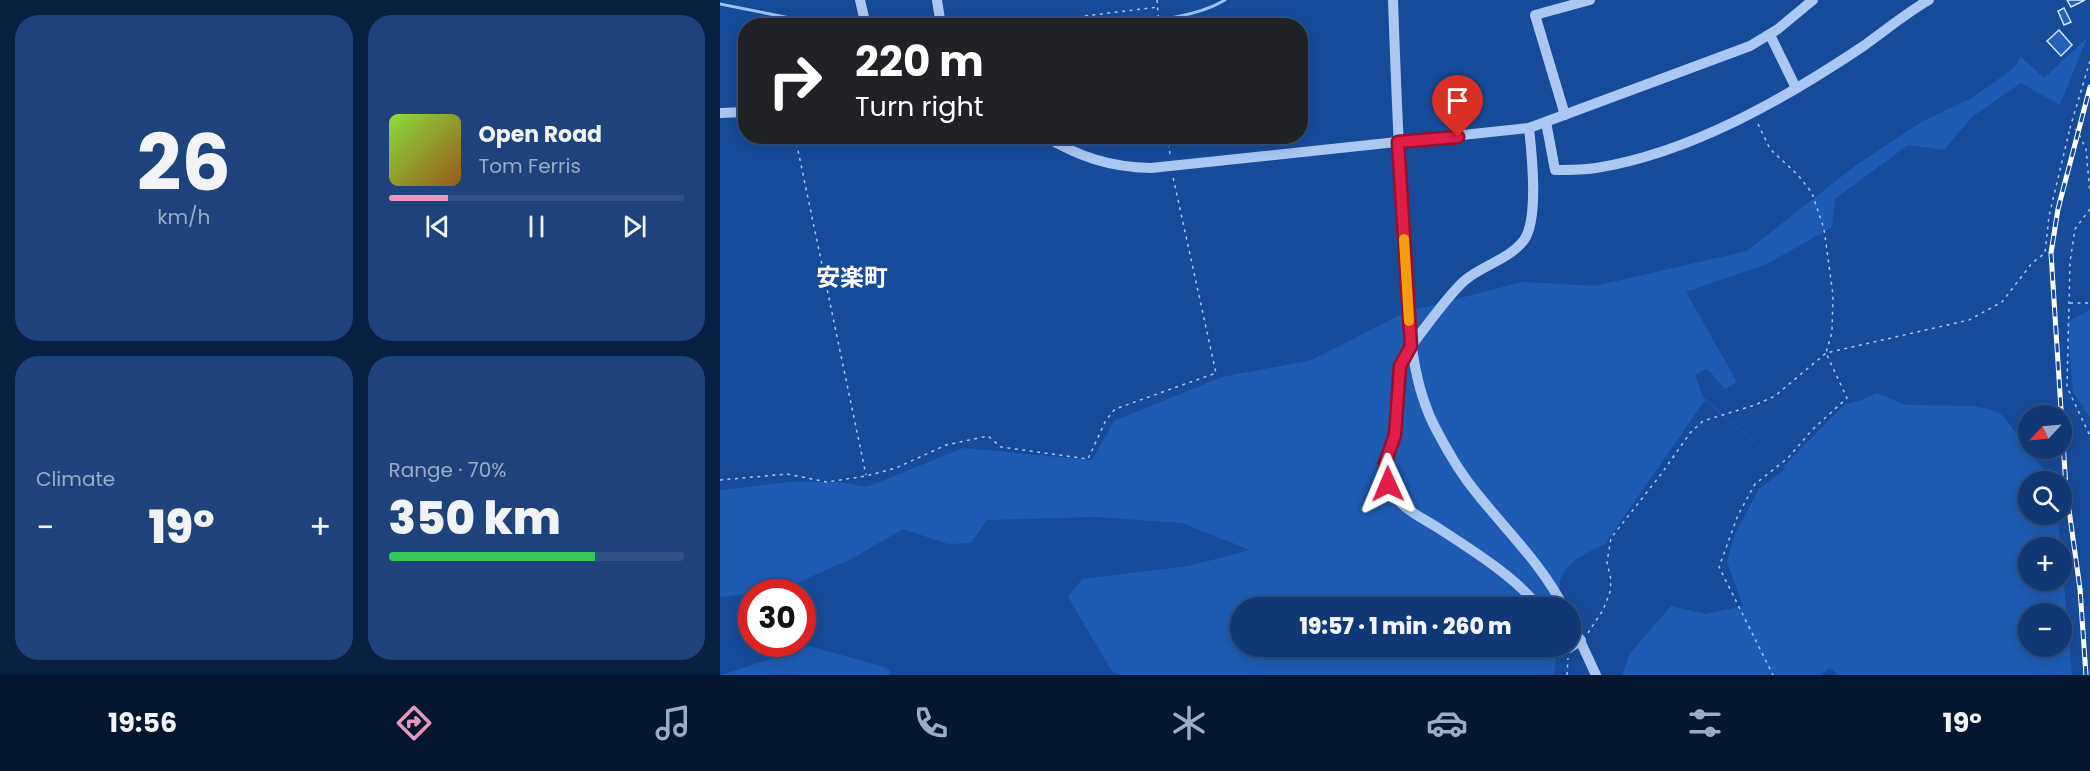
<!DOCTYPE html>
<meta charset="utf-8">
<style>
:root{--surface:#103874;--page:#1e437c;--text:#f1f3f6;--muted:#9cacc5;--line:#305286;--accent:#e797bd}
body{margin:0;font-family:Poppins,"Noto Sans JP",sans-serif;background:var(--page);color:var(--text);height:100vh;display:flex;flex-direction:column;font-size:22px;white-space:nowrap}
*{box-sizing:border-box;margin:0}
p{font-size:20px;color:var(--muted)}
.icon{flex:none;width:33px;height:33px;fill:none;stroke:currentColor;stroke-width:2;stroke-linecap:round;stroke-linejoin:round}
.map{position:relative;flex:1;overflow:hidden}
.side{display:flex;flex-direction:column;gap:15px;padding:15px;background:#091f40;width:720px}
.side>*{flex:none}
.banner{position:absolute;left:18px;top:18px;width:570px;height:126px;border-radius:24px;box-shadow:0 3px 15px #0003,0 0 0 2px var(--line);background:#202124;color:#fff;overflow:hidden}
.needle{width:39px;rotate:244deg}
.buttons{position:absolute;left:1298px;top:405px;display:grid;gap:12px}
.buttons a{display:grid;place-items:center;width:54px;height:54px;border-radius:50%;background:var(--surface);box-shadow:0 3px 15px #0003,0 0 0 2px var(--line);font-size:30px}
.speed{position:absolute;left:18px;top:579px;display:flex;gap:12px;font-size:30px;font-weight:700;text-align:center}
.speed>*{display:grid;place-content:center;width:78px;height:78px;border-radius:50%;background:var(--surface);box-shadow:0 3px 15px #0003,0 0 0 2px var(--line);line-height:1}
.speed .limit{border:9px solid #d22;background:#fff;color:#111}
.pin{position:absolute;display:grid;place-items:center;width:51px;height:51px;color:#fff;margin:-62px -26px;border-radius:50% 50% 50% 0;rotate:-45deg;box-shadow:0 0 6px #0007}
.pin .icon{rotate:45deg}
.me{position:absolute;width:66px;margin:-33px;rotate:359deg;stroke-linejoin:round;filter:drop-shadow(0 0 4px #0008)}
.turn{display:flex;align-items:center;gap:21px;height:126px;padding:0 18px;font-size:27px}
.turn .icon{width:78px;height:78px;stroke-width:2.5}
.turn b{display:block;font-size:42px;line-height:51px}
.big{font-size:45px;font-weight:800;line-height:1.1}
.side .tile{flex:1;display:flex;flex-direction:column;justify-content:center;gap:9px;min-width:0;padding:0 21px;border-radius:24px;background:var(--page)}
.side .dial{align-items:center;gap:0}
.dial b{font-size:78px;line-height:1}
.song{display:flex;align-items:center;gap:18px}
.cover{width:72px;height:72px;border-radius:9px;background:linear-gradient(135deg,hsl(90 70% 55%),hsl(30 70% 35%))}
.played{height:6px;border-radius:3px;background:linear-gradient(90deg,var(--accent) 20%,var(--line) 20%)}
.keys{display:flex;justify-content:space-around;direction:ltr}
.heat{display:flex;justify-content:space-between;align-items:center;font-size:33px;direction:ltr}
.charge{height:9px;border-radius:4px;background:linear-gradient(90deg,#34c759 70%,var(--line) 0)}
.side .tiles{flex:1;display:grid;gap:15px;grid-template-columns:repeat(2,1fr)}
.trip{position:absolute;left:510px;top:597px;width:351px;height:60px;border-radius:30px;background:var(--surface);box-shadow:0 3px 15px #0003,0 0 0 2px var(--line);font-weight:800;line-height:60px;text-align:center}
.menu{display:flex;height:96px;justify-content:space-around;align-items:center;background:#06162e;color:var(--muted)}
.menu .icon{width:42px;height:42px}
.menu .selected{color:var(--accent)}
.menu b{font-size:27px;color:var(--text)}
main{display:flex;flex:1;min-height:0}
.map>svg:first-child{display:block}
.green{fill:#1e5cb3;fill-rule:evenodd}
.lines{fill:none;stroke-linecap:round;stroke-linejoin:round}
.stream{stroke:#9dc3f5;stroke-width:3}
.building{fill:#2461b8;stroke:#d2e4fc;stroke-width:1.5}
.path{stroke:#aac8f2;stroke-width:1.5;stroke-dasharray:3 4.5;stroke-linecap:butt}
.minor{stroke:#aac8f2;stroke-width:10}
.rail-casing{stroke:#fff;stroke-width:5}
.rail{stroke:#164b9a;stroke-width:3;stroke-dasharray:9;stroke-linecap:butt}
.route-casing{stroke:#92132f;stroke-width:15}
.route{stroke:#e11d48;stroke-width:10}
.slow{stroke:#f59e0b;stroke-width:10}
.labels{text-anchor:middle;stroke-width:6;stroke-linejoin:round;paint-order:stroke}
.quarter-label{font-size:24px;font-weight:bold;fill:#fff;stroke:#164b9a}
</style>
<main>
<section class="side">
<div class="tiles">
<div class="tile dial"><b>26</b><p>km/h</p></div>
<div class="tile">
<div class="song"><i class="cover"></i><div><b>Open Road</b><p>Tom Ferris</p></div></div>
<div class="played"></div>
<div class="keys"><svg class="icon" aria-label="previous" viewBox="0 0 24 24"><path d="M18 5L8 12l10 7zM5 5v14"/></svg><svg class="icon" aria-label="pause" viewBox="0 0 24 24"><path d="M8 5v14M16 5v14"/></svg><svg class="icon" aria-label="next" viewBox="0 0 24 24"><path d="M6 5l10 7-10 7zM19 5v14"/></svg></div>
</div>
<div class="tile"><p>Climate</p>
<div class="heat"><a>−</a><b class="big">19°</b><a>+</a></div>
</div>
<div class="tile"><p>Range · 70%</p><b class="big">350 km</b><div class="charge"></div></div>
</div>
</section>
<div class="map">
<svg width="1370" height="675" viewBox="0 0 1370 675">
<rect width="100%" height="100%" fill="#164b9a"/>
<g class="green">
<path d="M1367 38 1340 105 1301 83 1252 117 1224 150 1188 145 1115 199 1112 227 1047 264 966 292 1017 382 1005 389 987 368 975 375 983 397 1063 467 1125 404 1142 400 1157 393 1186 405 1251 406 1269 409 1282 415 1333 481 1308 482V514L1337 515 1341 547 1308 548V580H1341V548L1352 675H1118L1110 668 1101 675H902L910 653 951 606 985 614 1023 606 1007 562 1015 534 1039 489 1065 469 985 400 885 544C869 552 841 563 840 583 839 591 841 600 841 607L520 608V646L837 647 834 675H401L392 671 348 597 362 579 469 566 530 550 462 523 375 517 267 520 251 543 228 544 183 529 133 558 61 590 0 597V490L70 482H119L147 487 243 448 372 460 394 421 502 377 592 360 686 312 802 282 875 286 1027 251 1135 166 1203 121 1252 98 1294 68 1301 57 1324 78ZM1308 614H1341V646H1308Z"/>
<path d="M1370 310V417L1353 392 1347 322Z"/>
<path d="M89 646 164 667 170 671V675H2Z"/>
</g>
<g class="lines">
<g class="stream">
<path d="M0 4 65 17 90 26"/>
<path d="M370 26C412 21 469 22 505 0"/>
</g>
</g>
<g class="building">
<path d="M1347 0H1365L1351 7Z"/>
<path d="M1344 8 1351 22 1344 25 1338 11Z"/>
<path d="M1339 30 1352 45 1341 56 1327 41Z"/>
</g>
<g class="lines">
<g class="path">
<path d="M437 0 439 26"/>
<path d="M283 26 438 7"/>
<path d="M1370 61 1350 128 1357 130 1366 149 1370 193"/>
<path d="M1038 124 1050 149 1078 175 1092 193 1104 229 1113 295 1112 332 1106 353 1127 398 1092 430 1068 458 1035 484 1018 515 999 567 1053 675"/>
<path d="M75 136 146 475"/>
<path d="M448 136 450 155"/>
<path d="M1370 209 1355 229 1350 262 1347 387 1370 436"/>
<path d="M1350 303H1370"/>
<path d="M0 480 67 474 107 482 146 476 176 468 226 445 268 436 281 447 368 459 386 420 395 409 496 373 453 177"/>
<path d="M868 633 883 610 890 592 891 580 887 562 891 538 942 473 970 433 983 421 1035 405 1055 396 1106 353 1249 320 1282 302 1312 263 1325 253 1329 216 1350 128"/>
<path d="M847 675 848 658"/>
</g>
<g class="minor">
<path d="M140 0 146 26"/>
<path d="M217 0 221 26"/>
<path d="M673 0C676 85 679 170 685 254 689 313 688 378 717 431 729 454 742 476 759 496 788 532 823 566 844 608"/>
<path d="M260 26H264"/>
<path d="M1050 35 1076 88"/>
<path d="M0 113 26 112"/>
<path d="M845 115 815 15 870 0"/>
<path d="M826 122 835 170C849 170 863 170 876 168 971 153 1066 98 1145 45 1166 30 1186 13 1209 0"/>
<path d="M809 128C812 155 819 219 804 240 789 260 762 265 744 281 731 293 682 354 679 369 676 390 678 411 675 432 672 452 660 465 669 485 678 507 697 515 715 526 746 546 799 579 819 608"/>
<path d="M324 136C360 157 389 167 431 168L809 128 1030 46 1058 29 1093 0"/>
<path d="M850 619 876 675"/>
<path d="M847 646 849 648 861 640"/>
</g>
<defs>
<path id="rail" d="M1366 675 1360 589 1346 488 1331 253 1338 209 1370 87"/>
</defs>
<use href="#rail" class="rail-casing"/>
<use href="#rail" class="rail"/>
</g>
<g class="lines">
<defs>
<path id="route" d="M668 484 665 463 675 435 680 366 691 346 678 142 738 137"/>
</defs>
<use href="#route" class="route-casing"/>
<use href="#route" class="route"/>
<path class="slow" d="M684 239 689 321"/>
</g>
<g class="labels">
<g class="quarter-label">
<text x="132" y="286">安楽町</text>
</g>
</g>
</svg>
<div class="buttons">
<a><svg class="needle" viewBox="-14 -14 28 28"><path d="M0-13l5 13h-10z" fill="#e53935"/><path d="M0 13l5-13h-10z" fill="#9cacc5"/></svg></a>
<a><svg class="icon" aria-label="search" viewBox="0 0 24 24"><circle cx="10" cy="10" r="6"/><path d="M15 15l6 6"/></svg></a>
<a>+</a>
<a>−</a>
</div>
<div class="speed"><div class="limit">30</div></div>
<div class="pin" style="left:738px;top:137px;background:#d93025"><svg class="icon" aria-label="arrive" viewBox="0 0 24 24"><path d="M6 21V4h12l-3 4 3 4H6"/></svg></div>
<svg class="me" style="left:668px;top:484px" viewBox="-20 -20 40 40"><path d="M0-17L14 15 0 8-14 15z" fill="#e11d48" stroke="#fff" stroke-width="4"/></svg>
<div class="trip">19:57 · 1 min · 260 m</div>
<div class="banner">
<div class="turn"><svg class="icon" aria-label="right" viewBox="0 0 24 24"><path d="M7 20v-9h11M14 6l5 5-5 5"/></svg><div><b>220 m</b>Turn right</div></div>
</div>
</div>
</main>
<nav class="menu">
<b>19:56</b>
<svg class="icon selected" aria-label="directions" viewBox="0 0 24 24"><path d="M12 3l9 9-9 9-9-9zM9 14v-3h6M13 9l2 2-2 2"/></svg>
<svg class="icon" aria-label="music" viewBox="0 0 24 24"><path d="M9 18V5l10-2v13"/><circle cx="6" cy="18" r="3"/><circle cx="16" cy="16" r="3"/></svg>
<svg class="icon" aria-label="phone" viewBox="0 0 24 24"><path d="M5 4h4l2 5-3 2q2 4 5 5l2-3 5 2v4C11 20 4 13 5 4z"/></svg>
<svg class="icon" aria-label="climate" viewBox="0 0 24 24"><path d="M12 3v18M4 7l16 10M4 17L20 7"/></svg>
<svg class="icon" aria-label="car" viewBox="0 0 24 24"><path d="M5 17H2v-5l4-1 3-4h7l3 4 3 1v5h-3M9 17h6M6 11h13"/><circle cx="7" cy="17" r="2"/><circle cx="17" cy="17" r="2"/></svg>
<svg class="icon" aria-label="filters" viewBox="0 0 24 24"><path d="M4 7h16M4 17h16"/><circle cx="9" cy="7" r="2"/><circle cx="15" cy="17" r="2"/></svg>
<b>19°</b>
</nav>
